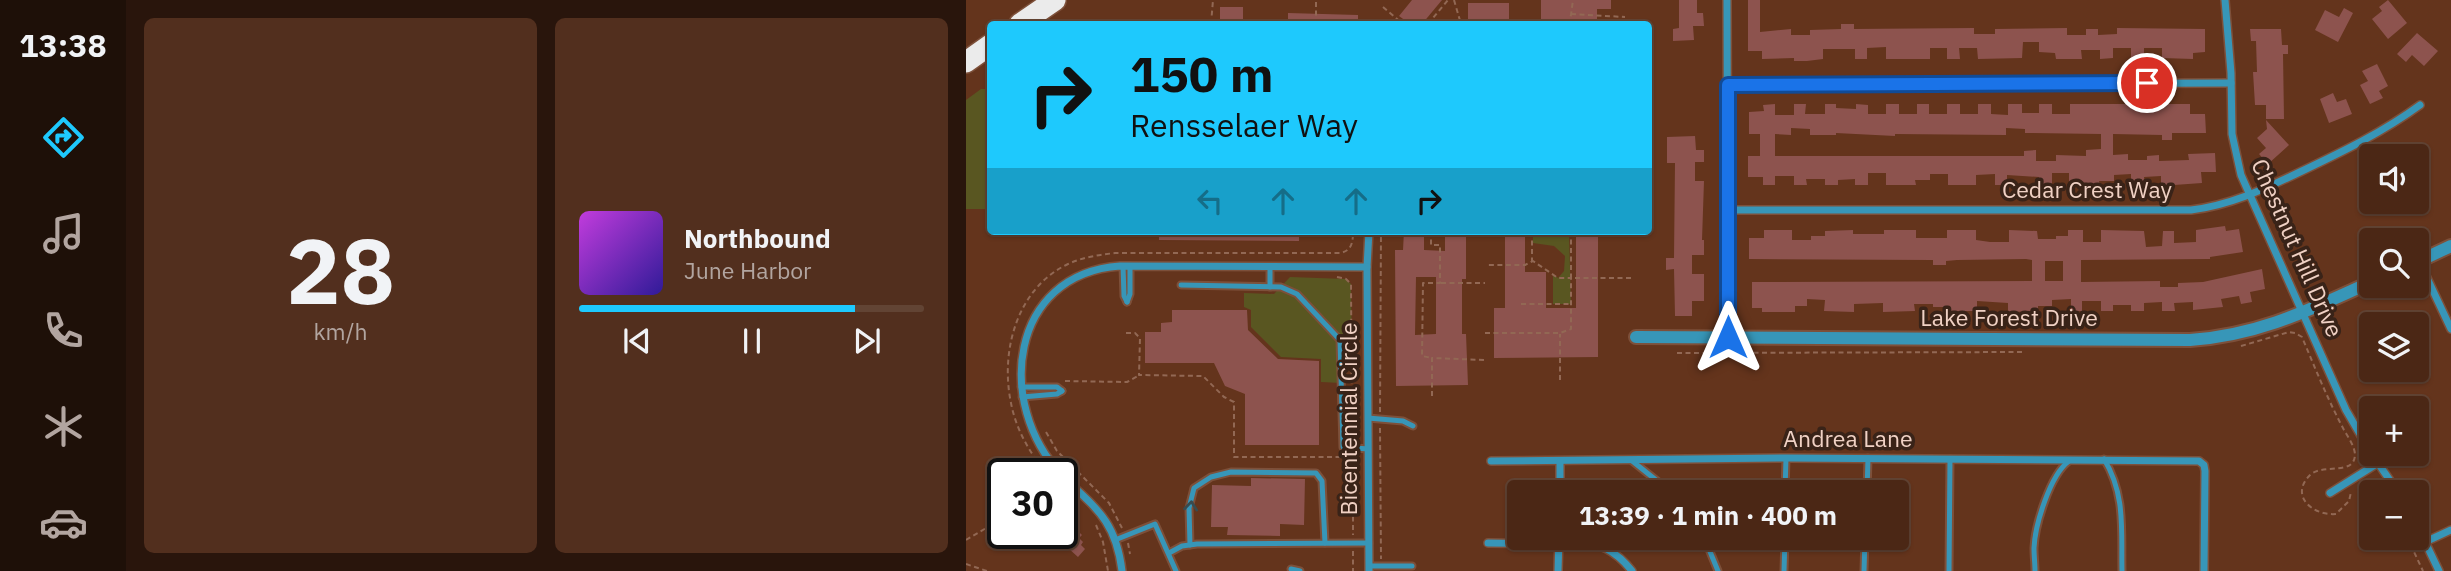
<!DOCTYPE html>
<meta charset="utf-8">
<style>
:root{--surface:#4b2715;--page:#522f1e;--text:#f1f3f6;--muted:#b2a5a0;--line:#624434;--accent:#1ec9fd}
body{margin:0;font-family:"IBM Plex Sans",sans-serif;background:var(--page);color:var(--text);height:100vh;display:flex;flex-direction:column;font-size:26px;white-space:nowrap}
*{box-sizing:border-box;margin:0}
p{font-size:23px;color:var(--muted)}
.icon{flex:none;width:38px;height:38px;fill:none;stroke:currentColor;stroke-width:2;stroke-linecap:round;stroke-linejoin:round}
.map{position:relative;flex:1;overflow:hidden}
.details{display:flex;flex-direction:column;gap:18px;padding:18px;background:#29150c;width:840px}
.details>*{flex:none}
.top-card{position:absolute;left:21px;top:21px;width:665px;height:214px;border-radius:7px;box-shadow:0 2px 5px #0004,0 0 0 2px var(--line);background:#1ec9fd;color:#111;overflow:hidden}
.controls{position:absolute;left:1393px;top:144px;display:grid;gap:14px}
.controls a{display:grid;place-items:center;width:70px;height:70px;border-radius:7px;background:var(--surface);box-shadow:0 2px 5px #0004,0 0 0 2px var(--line);font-size:35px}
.speed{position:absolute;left:21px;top:458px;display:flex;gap:14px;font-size:35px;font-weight:700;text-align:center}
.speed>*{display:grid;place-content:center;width:91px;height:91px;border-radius:50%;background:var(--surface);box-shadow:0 2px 5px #0004,0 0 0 2px var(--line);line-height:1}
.speed .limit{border:4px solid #111;border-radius:10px;background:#fff;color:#111}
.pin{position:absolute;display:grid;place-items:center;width:60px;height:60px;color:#fff;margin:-30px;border:4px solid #fff;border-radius:50%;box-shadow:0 2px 7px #0007}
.me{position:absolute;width:77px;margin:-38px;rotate:0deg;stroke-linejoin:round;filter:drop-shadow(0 0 5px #0008)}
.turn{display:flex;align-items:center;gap:24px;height:147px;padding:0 28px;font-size:32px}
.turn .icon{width:91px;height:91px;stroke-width:2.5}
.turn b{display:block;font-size:49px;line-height:60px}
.lanes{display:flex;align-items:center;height:66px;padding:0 28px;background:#0003;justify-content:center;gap:35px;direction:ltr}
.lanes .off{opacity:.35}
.details .widget{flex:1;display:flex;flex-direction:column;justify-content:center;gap:10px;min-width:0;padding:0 24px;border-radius:10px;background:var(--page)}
.details .dial{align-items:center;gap:0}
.dial b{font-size:91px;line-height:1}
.song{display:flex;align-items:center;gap:21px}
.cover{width:84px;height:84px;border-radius:10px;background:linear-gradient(135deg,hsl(290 70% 55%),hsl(250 70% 35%))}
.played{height:7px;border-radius:4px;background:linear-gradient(90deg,var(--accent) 80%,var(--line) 80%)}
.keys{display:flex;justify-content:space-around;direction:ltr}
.details .tiles{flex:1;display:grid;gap:18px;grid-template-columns:repeat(2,1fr)}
.trip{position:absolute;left:541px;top:480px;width:402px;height:70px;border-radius:7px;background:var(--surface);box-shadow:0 2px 5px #0004,0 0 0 2px var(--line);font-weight:700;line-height:70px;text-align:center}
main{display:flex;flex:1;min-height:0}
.menu{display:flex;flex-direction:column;width:126px;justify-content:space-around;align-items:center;background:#1e1008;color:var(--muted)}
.menu .icon{width:49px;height:49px}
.menu .active{color:var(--accent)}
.menu b{font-size:32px;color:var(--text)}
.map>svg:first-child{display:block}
.green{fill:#595621}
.building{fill:#8d534e;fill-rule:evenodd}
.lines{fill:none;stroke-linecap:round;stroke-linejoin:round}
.service-casing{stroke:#7d503a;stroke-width:9}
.minor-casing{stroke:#7d503a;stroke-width:10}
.tertiary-casing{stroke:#7d503a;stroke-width:16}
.motorway-casing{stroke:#7d503a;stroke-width:24}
.path{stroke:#926854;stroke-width:2;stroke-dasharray:5 3.5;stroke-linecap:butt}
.service{stroke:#3796b8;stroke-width:5}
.minor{stroke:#3796b8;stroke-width:7}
.tertiary{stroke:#3796b8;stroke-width:12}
.motorway{stroke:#ebebeb;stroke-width:21}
.oneway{stroke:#384b50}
.route-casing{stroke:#114b97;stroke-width:18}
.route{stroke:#1a73e8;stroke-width:12}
.labels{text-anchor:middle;stroke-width:7;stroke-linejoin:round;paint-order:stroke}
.street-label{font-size:23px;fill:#f0d1c4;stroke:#392318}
</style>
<main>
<nav class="menu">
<b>13:38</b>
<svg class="icon active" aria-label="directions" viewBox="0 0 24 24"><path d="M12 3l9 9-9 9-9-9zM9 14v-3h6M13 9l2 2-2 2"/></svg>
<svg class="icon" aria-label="music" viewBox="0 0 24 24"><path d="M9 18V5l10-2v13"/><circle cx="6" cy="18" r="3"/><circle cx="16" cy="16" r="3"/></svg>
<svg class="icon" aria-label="phone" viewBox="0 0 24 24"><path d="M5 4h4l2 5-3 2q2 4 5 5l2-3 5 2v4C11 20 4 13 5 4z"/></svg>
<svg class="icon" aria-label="climate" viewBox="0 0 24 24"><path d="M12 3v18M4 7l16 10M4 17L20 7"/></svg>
<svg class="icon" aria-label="car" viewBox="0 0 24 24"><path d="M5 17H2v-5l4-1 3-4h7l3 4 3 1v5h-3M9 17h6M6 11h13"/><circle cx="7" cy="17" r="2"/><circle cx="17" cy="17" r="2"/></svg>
</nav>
<section class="details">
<div class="tiles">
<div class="widget dial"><b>28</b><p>km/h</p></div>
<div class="widget">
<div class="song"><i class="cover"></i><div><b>Northbound</b><p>June Harbor</p></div></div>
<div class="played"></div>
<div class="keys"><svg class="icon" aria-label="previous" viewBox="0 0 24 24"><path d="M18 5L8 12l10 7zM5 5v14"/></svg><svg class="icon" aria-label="pause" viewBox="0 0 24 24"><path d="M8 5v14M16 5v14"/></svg><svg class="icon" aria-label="next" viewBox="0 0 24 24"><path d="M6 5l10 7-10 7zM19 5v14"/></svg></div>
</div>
</div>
</section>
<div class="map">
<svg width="1485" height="571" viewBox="0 0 1485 571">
<rect width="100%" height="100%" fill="#64341c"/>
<g class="green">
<path d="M15 89H24V209H0V100Z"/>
<path d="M567 233 603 234 605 304H587V274L592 278 598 271 599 256 588 246 567 243Z"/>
<path d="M324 277 380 279 385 284 386 357 372 362 375 383 355 382V359L315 357 285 327V310L278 307V293L308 294Z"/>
</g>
<g class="building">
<path d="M446 0H476L456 24H444L433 16Z"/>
<path d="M575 0H645V9H631V24H575Z"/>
<path d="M713 0H731V13H737L738 26H727L728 40 707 41V29L713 28Z"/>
<path d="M782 0H794V32L825 29V35H844V30L875 29V24H888V29L1008 28V34H1029V29L1101 28V35H1120V29H1132V35L1151 34V28L1239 29V52L1227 53V59L1196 58V48H1178V60L1165 59V48H1147V58L1134 59V50H1115L1116 59H1090L1089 53 1073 52V42H1057L1056 58 1012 59 1011 48H993L994 59H981V48H964V59H920V47L901 48V59H889V49H857V59L841 61H828V58L796 59V51H782Z"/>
<path d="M1422 0 1441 23 1422 39 1406 19 1416 11 1413 7Z"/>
<rect x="502" y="3" width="41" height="21"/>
<rect x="254" y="7" width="23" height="17"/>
<path d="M1378 8 1387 13 1372 42 1349 30 1359 10 1373 17Z"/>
<path d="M322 13 392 15V24H322Z"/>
<path d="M1284 29H1315L1316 45H1322V54H1317L1318 119H1300V105H1289L1287 72H1291L1290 41H1285Z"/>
<path d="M1451 33 1472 51 1458 66 1446 55 1440 62 1431 54Z"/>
<path d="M1411 64 1422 86 1413 91 1417 98 1404 104 1394 85 1402 81 1396 71Z"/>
<path d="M1367 93 1371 102 1380 99 1386 114 1363 123 1354 99Z"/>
<path d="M809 104V115H828V104H840L839 114H859V104H870V108L890 109V104L902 105V114H920V104H933V114H951V104H963V114H981V104H994V114H1012V104H1025V114L1042 115V104H1056V113H1073V104H1086V114H1104V104H1224V114H1239L1240 133H1206V140H1196V135L1147 134V155L1162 154V160H1181V156L1193 155V161L1223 160 1222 154 1249 153 1250 172H1235L1236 183 1208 185H1195V176L1178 177 1179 185H1165V174L1148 175V181H1133L1134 185H1103V173H1086V185H1073V177L1041 175V185H1029V174L1010 175V185H982V174H964V180H949L950 185H920V173H902V185H889V179L872 180V185H859V179H840L841 185H828V176H809V185H797V177H782V156H794V134H783V112L798 111 797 105ZM825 128 844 129V135H870V133L929 136V134L1040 135V128L1059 129V133L1135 134V149L1120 150V156L1090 155V161H1070V150L1058 151V156H809V134L825 135Z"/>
<path d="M1300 120 1323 145 1302 164 1293 154 1300 148 1291 138 1301 129Z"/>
<path d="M729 136 730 150H738V162H729V181H738L736 240H738V255H726V274H738V301H726V316H709L708 269 700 270V258H708L709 163H701V137Z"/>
<path d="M1259 226 1260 231 1273 229 1277 252 1244 257V259L1115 260V282L1194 281V287H1212V283L1237 282 1296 269 1299 289 1284 292 1286 302 1275 304 1273 296 1255 299 1257 307 1227 310V302L1208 303 1209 311H1196V302L1178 303V311H1165V305H1147V311H1135V301H1116V311H1105V299L1086 300V306H1072V311L1042 312V303L1011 301V311H980V307H967V304H948L949 311 917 312V303L888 304V312L858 311 859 300 841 299V306H829V312H796V308H786V282L1066 281V260L1060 259 991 260 980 261V265H967V260L783 259V238H798V230H826V240H845V236H859V231L887 230V234H918V230H950V238H981V230H1010V240L1024 242H1043V230L1071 231 1072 239H1090V236H1102V230H1117V242H1135V230L1178 231 1180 247 1196 246 1197 231H1208V243L1230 242V230ZM1079 261H1097V281H1079Z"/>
<path d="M193 231H333V241L193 240Z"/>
<path d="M438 231H458V250L479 251V231H500V279H496V334H500L502 385 430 386 429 250H437ZM450 277H470V334L449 335Z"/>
<path d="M539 231H559V272H580V308H610V233H632V357L528 358V308H539Z"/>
<path d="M206 310H281L282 330 312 359 353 361V445H279V394L259 386 248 363H179V332H195V323L206 322Z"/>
<path d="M285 478 339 479 338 525 314 524V536L261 535 262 527H245L246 485 285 486Z"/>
<path d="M96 512 111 526 109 528 116 535 113 538 117 542 115 545 119 549 112 557 102 548 100 550 93 543 91 545 80 534H96Z"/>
</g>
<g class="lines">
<defs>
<g id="service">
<path d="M157 266 158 296 161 302"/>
<path d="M304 267V287"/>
<path d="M215 285 315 287 331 294 374 340 377 447 402 449"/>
<path d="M161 302 164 294V266"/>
<path d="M55 387H91L96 391"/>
<path d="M56 397 91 394 96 391"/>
<path d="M402 418 437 421 447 426"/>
<path d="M1138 459C1160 495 1155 531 1156 571"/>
<path d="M665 460 705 492"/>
<path d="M819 492 820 458"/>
<path d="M901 492 902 458"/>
<path d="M738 537 752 571"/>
<path d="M149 540 189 524 210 571"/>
<path d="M224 545 223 508 228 488 245 477 265 472 350 473 356 481 359 543"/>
<path d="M203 553 216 546 231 544 403 543"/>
<path d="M403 566H446"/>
<path d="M325 569 334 571"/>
<path d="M818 571 819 537"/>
<path d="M898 571 899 537"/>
<path d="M983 571 984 459"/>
<path d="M1069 571C1069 564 1068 556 1068 548 1069 525 1084 475 1103 461"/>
</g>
<g id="minor">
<path d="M761 0 762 337"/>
<path d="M1259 0 1265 73 1266 134 1275 175 1380 410 1405 453 1432 492"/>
<path d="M762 85 1265 83"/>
<path d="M762 210H1225C1266 205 1300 188 1336 171 1378 151 1417 132 1454 105"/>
<path d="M403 231 401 267 403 571"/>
<path d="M1453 261 1485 329"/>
<path d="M525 461 820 458 1233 461 1238 465 1239 471 1238 571"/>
<path d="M95 474C29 404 43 274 154 266L401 267"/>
<path d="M96 476C130 508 150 521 156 571"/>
<path d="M594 492V462"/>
<path d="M1364 493 1412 463"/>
<path d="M1451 525 1473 571"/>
<path d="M1459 542 1485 530"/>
<path d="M522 543C544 543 566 544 588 544 596 544 602 542 610 542 633 541 652 553 666 571"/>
<path d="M592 571 593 537"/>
</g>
<g id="tertiary">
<path d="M1451 262 1485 246"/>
<path d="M670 337 1224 340C1294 335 1343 310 1405 282"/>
</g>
<g id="motorway">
<path d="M54 24 89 0"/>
<path d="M0 62 24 45"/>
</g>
</defs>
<use href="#service" class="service-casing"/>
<use href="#minor" class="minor-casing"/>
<use href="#tertiary" class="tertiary-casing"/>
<use href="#motorway" class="motorway-casing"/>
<g class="path">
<path d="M488 0 495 24"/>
<path d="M417 7 437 24"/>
<path d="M605 14 659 17"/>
<path d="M245 24 247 0"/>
<path d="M350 24V0"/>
<path d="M462 24 482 0"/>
<path d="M601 24 605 15 607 0"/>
<path d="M465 231V245H474V283H457L456 356 466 358"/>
<path d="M605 231V278H665"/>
<path d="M566 232H604"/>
<path d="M566 232V261"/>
<path d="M371 277 380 279 385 284 386 440"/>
<path d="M475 283H519"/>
<path d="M555 304H603"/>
<path d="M160 333H169L174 338 173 375 237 376 258 397 268 402V457H388V466"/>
<path d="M519 333H594L605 329V278H592L567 261 559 265H520"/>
<path d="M1275 346 1323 332 1329 333 1336 337C1349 368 1362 400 1378 430 1382 437 1389 447 1389 455 1388 476 1357 463 1344 475 1323 496 1347 516 1370 514L1383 501 1385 492"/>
<path d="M711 353 1059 352"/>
<path d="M594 380V334"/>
<path d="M99 381 161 382 172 376"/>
<path d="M466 396V358L519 360"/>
<path d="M414 412 415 231"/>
<path d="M414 428 415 559"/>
<path d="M80 432 91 451 143 503 156 528"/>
<path d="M387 457V535"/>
<path d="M81 474C64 453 50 430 45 403 34 351 51 288 102 264 117 257 133 255 149 253H374C386 251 387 242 387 231"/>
<path d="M1406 479 1417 492"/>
<path d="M130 525 137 542 142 571"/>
<path d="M1441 537 1457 571"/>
<path d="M0 540 37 518"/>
<path d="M162 543 164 554"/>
<path d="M387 551V571"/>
<path d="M0 564 21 571"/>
</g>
<use href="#service" class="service"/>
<use href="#minor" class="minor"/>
<use href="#tertiary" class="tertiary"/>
<use href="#motorway" class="motorway"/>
</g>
<defs><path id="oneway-chevron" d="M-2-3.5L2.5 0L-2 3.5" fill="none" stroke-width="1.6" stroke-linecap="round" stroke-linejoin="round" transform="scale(1.75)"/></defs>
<use class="oneway" href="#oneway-chevron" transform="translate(225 506) rotate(-84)"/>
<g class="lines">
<defs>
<path id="route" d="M762 337V85L1181 83"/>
</defs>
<use href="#route" class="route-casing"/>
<use href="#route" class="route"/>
</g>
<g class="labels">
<g class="street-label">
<text x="1121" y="198">Cedar Crest Way</text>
<text transform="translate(1331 248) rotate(66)" y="8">Chestnut Hill Drive</text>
<text x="1043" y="326">Lake Forest Drive</text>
<text transform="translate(383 419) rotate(-90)" y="8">Bicentennial Circle</text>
<text x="882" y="447">Andrea Lane</text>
</g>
</g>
</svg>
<div class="controls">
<a><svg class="icon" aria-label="sound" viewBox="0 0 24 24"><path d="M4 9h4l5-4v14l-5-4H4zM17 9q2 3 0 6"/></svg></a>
<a><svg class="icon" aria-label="search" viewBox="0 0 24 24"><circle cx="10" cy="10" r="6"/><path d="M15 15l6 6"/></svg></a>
<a><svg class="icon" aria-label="layers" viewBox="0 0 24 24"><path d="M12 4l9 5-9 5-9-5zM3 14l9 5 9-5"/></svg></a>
<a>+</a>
<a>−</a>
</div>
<div class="speed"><div class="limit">30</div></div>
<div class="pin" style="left:1181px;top:83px;background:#d93025"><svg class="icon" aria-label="arrive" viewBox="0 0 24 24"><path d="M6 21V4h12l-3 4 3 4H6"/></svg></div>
<svg class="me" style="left:762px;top:337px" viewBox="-20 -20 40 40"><path d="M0-17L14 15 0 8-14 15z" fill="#1a73e8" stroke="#fff" stroke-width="4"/></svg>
<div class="trip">13:39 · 1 min · 400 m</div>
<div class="top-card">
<div class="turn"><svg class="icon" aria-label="right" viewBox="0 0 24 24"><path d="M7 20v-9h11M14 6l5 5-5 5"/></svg><div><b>150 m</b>Rensselaer Way</div></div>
<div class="lanes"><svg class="icon off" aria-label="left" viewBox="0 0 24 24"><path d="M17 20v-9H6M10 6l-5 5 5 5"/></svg><svg class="icon off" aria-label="ahead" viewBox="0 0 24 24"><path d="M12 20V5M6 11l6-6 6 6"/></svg><svg class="icon off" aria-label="ahead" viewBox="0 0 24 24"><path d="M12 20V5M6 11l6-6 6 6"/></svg><svg class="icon" aria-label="right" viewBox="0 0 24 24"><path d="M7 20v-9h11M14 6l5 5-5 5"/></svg></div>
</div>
</div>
</main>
